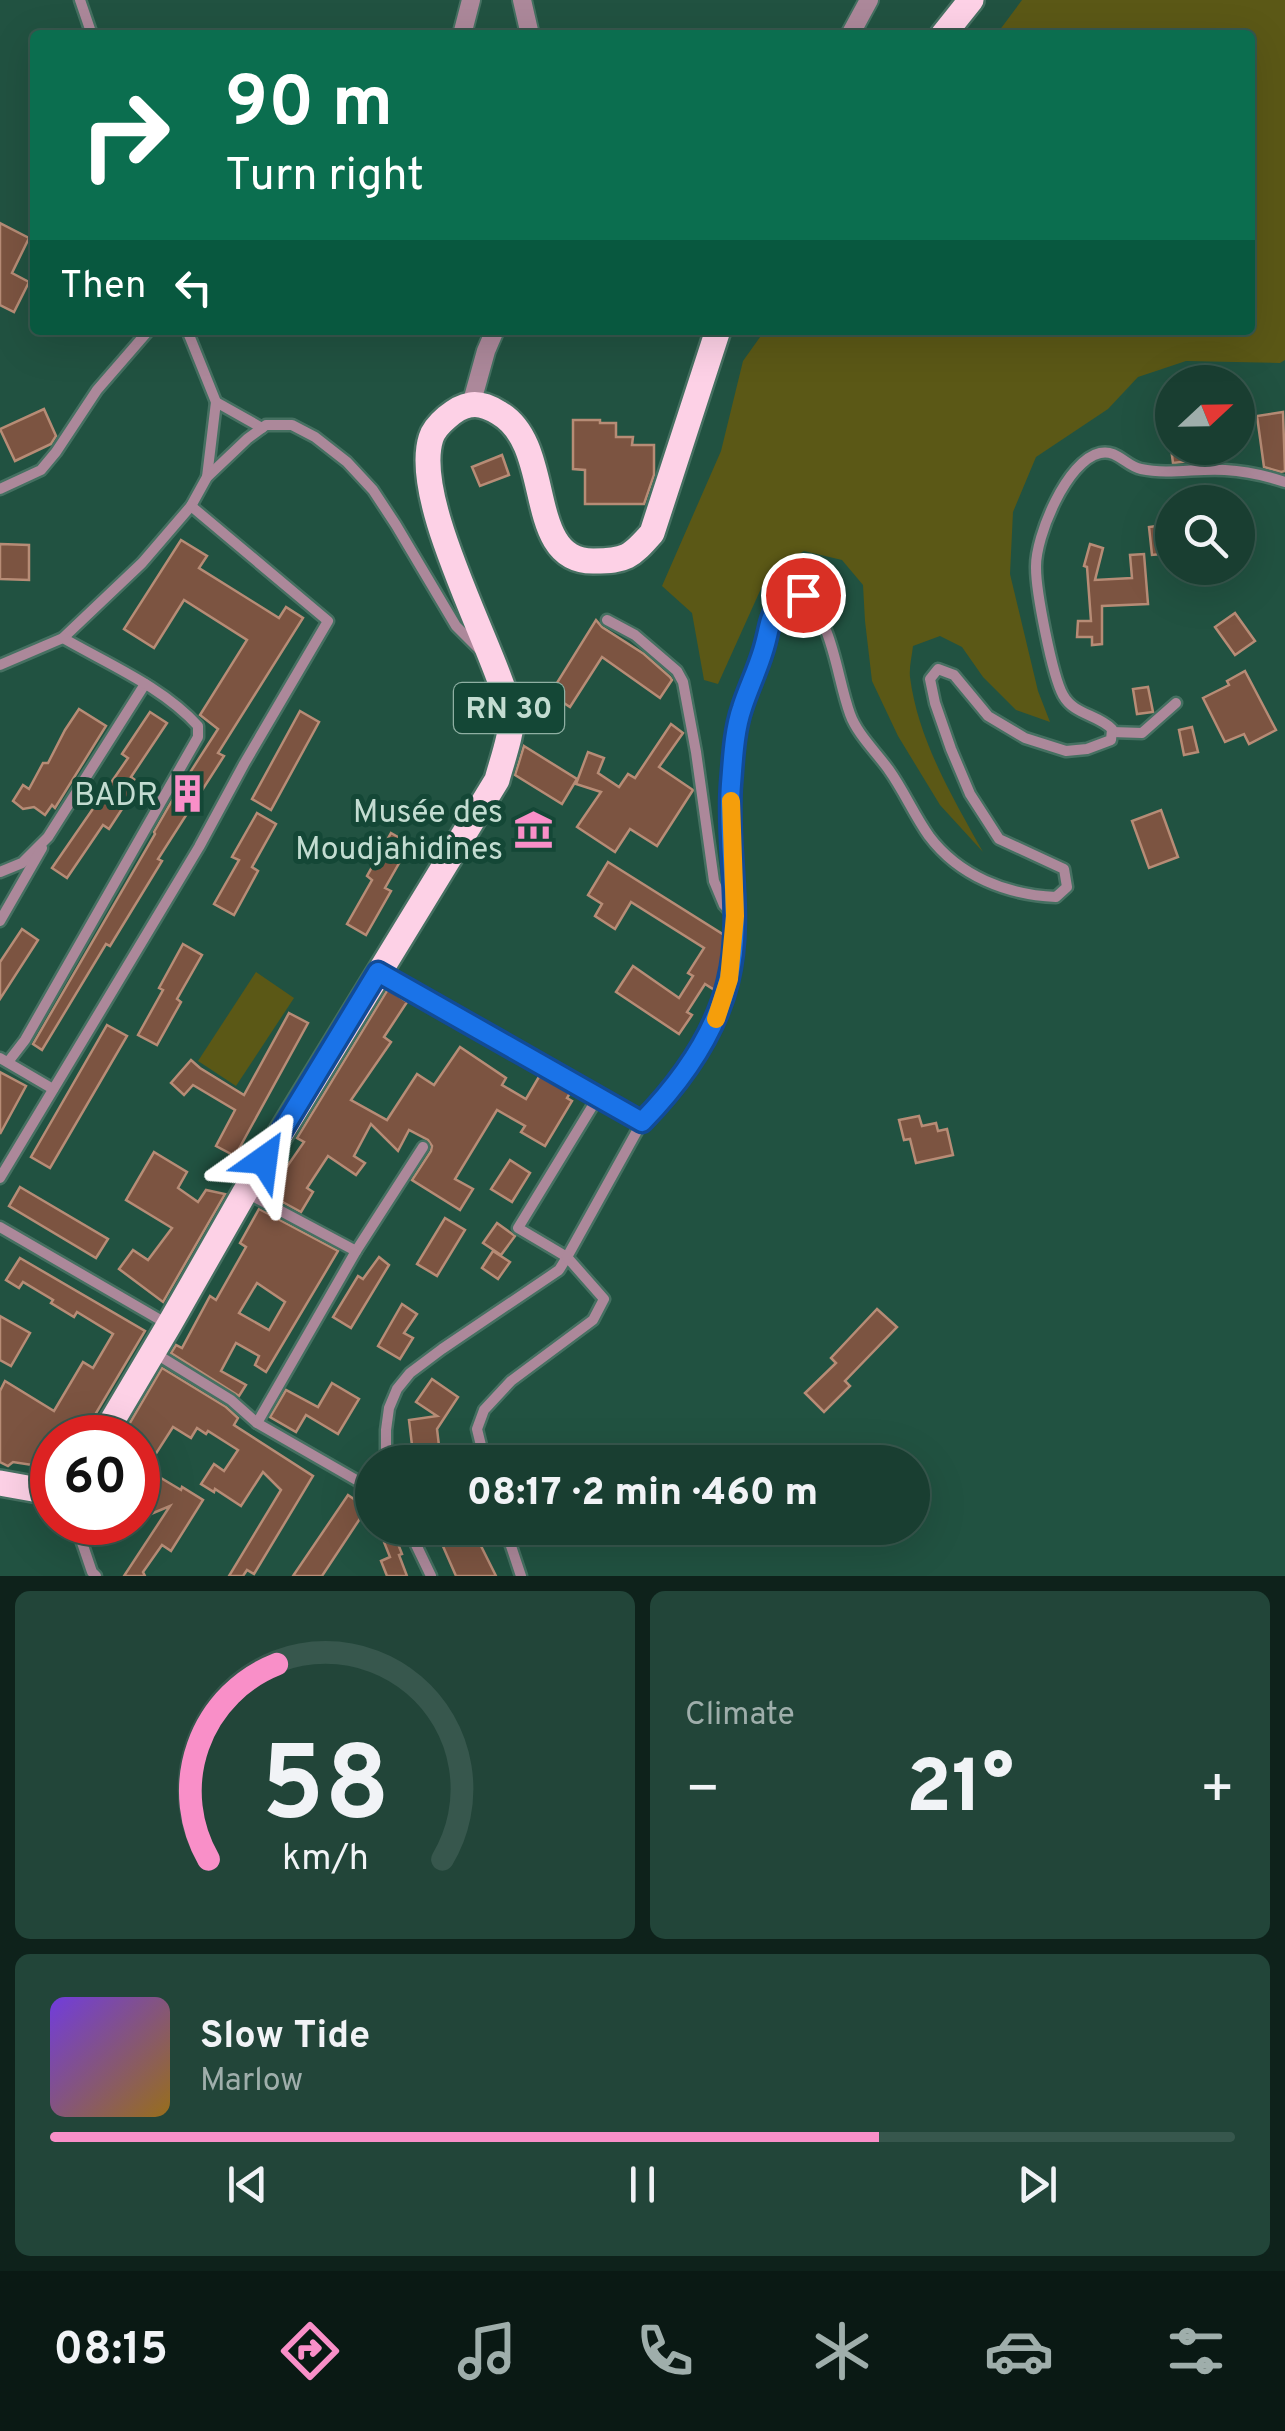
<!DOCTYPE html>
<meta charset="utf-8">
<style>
:root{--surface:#193e31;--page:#224539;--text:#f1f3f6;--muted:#9faeab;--line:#37574d;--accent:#f98fc8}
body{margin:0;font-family:Overpass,sans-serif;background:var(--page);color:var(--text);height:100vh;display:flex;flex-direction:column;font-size:38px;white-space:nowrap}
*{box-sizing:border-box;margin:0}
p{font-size:32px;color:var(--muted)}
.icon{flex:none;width:55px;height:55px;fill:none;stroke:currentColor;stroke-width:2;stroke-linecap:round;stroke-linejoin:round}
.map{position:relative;height:1576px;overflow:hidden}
.details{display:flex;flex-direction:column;gap:15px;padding:15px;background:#0e221b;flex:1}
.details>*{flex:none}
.hud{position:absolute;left:30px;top:30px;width:1225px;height:305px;border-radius:10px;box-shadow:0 10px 40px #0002,0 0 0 2px var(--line);background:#0b6e4f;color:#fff;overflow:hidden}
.needle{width:65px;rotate:68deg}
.fabs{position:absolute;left:1155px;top:365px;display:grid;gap:20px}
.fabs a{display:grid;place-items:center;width:100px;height:100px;border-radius:50%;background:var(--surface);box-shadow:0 10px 40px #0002,0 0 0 2px var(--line);font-size:50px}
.speed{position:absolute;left:30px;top:1415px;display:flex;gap:20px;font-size:50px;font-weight:700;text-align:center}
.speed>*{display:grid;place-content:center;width:130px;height:130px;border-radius:50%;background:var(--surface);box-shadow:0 10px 40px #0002,0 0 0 2px var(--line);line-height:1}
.speed .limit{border:15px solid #d22;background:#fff;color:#111}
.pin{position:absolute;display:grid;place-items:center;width:85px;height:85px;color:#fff;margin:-42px;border:5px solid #fff;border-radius:50%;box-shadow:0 2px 10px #0007}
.me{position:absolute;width:110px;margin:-55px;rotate:31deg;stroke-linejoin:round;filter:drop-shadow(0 0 8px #0008)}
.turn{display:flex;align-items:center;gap:35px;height:210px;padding:0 30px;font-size:45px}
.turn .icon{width:130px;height:130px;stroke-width:2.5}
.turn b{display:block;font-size:70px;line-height:85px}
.then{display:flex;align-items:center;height:95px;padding:0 30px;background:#0003;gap:20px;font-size:38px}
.big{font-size:75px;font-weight:800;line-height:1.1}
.details .widget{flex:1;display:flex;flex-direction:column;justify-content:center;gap:15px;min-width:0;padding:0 35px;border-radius:15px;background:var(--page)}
.details .dial{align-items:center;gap:0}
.dial svg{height:260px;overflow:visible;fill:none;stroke:var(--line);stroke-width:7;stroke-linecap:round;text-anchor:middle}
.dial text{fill:var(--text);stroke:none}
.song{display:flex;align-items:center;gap:30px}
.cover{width:120px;height:120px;border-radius:15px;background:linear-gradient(135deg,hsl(260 70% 55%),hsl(40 70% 35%))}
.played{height:10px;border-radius:5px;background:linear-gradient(90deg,var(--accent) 70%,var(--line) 70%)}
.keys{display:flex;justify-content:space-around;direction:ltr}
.heat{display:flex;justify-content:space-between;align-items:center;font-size:55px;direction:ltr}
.details .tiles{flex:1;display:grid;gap:15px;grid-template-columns:1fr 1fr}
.widget:last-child{grid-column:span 2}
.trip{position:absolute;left:355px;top:1445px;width:575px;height:100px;border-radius:50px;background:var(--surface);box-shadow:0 10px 40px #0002,0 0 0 2px var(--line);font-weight:800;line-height:100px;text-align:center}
.menu{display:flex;height:160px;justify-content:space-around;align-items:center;background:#0a1914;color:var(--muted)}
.menu .icon{width:70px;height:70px}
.menu .current{color:var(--accent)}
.menu b{font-size:45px;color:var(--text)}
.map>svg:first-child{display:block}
.green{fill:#5b5816}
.building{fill:#7c5441;stroke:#b78c76;stroke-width:2.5;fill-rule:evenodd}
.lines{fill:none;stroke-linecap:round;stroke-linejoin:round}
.minor-casing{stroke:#457061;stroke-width:15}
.tertiary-casing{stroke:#457061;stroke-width:22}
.primary-casing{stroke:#457061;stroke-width:30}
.minor{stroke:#ac889a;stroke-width:10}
.tertiary{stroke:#ac889a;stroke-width:18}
.primary{stroke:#fdd1e6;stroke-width:25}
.route-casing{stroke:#114b97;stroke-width:25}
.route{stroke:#1a73e8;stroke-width:18}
.slow{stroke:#f59e0b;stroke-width:18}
.labels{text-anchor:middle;stroke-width:10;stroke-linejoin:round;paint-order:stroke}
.shield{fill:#144736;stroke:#8eafa2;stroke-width:2.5}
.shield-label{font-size:30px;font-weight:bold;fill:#c3dcd1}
.poi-label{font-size:32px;fill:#c3dcd1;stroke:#144736;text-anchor:end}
</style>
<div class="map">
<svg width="1285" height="1576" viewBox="0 0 1285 1576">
<rect width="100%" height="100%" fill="#215241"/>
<g class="green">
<path d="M1022 0H1285V360L1280 363 1186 361 1138 377 1108 409 1036 457 1013 512 1010 574 1038 691 1050 722 1016 710 983 677 962 647 940 636 913 646C912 656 909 667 910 677 918 740 953 798 983 852L940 805 898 736 872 681 865 621 863 585 842 560 804 551 769 571 718 684 704 680 692 613 662 586 721 451 743 361 765 330H1250V35H996Z"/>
<path d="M256 972 294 998 236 1086 198 1061Z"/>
</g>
<g class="building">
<path d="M0 223 29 238 12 273 29 282 14 312 0 305Z"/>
<path d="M44 409 56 436 51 444 15 461 0 429Z"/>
<path d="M1283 412 1285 471 1281 472 1264 467 1257 416Z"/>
<path d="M573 420H600V423H616V437H633L632 445H654V475L644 504H585V470L573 469Z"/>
<path d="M1171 448H1202L1206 459 1173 463Z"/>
<path d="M502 455 509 475 480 486 472 467Z"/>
<path d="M1172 524V553L1152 555 1149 527Z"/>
<path d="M181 540 207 556 199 568 279 618 286 607 303 618 218 753 224 756 158 859 162 861 110 946 106 944 42 1050 33 1044 155 834 154 832 173 799 218 729 200 715 247 640 184 600 154 648 124 629Z"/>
<path d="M0 544 29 545V580L0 579Z"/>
<path d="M1090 544 1103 548 1095 580 1132 578 1130 555 1144 554 1148 604 1102 606V644L1092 645V637H1077L1078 621H1091L1087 567 1084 566Z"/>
<path d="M1235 613 1255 641 1235 655 1215 627Z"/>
<path d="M596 620 602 627 644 654 670 677 672 680 660 698 602 657 570 707 550 694Z"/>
<path d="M1245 671 1276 730 1249 744 1244 734 1225 742 1203 698 1229 685 1227 681Z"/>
<path d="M1148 687 1153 712 1137 714 1133 689Z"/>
<path d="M79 709 106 726 55 808 52 805 45 815 34 807 23 809 13 801 23 785 29 789 43 763H48L65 730Z"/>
<path d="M300 711 319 722 271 810 252 799Z"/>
<path d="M150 712 167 723 131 777 139 783 109 829 103 825 67 878 52 868 128 758 122 754Z"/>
<path d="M671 724 683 733 659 767 693 790 657 846 630 829 615 852 577 827 601 792 576 784 588 752 604 758 598 773 619 787 628 774 635 778Z"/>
<path d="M1192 727 1198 752 1184 755 1179 730Z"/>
<path d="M524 746 577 779 562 804 515 775Z"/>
<path d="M1161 810 1178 857 1149 868 1132 821Z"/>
<path d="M257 813 276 824 252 867 258 871 234 915 214 904 239 860 232 857Z"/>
<path d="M391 833 410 844 385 888 391 891 366 935 347 924 372 880 367 876Z"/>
<path d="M608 862 724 935 720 977 716 991 705 984 687 1012 692 1015 679 1034 616 992 633 966 679 998 693 976 688 973 704 948 631 902 615 929 595 916 602 904 588 895Z"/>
<path d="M22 929 38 940 0 999V962Z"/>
<path d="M183 944 202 955 177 999 181 1002 157 1045 138 1035 163 990 159 988Z"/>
<path d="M388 989 407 1002 384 1037 391 1042 351 1100 387 1120 417 1074 434 1085 460 1047 506 1078 502 1085 526 1099 540 1075 570 1093 567 1098 572 1101 545 1146 521 1132 525 1126 497 1110 455 1179 473 1189 460 1210 412 1180 431 1151 432 1146 428 1140 409 1130 398 1151 371 1124 354 1156 365 1163 356 1175 328 1156 307 1188 313 1192 301 1212 268 1194 304 1142 297 1138Z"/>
<path d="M289 1013 308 1023 235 1156 216 1146 235 1110 193 1085 184 1095 171 1083 191 1060 200 1068 244 1095Z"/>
<path d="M107 1025 127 1036 50 1168 31 1157Z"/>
<path d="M0 1072 26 1086 0 1134Z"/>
<path d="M919 1116 922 1126 936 1123 938 1131 947 1129 953 1155 916 1163 910 1139 904 1140 899 1120Z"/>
<path d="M154 1152 187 1172 178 1188 198 1202 206 1190 225 1194 163 1302 119 1269 133 1250 148 1260 172 1228 126 1200Z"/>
<path d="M510 1160 530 1173 512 1202 491 1189Z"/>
<path d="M20 1187 108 1239 96 1258 9 1206Z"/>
<path d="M259 1209 338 1251 266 1372 255 1365 259 1356 236 1343 221 1371 246 1385 239 1396 171 1353 176 1345 182 1348 210 1296 216 1300 246 1247 240 1243ZM257 1283 285 1302 269 1330 239 1313Z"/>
<path d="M445 1218 465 1230 437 1276 417 1264Z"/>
<path d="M497 1223 515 1236 501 1255 483 1243Z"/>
<path d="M493 1251 510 1262 498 1279 482 1268Z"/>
<path d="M379 1257 389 1265 351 1328 333 1317 358 1276 363 1279Z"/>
<path d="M20 1258 145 1331 89 1425 84 1422 75 1438H52V1468L13 1462 8 1466 0 1462V1391L5 1381 54 1411 83 1362 93 1368 113 1334 77 1312 74 1317 51 1303 53 1300 23 1282 19 1288 6 1280Z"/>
<path d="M402 1304 417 1314 404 1333 413 1338 400 1359 378 1346Z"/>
<path d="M877 1309 897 1327 845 1381 850 1386 824 1412 805 1393 836 1363 831 1358Z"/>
<path d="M0 1316 30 1333 11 1366 0 1360Z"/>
<path d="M162 1368 226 1407 238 1418 234 1425 313 1476 254 1574 247 1570 243 1576H229L281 1490 263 1472 241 1506 215 1489 214 1492 201 1484 214 1464 224 1471 238 1450 208 1431 206 1434 197 1428 191 1438 173 1427 146 1469 181 1490 182 1487 203 1500 171 1551 162 1545 143 1572 145 1576H124L170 1506 146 1516 138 1511V1438H121Z"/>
<path d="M432 1379 458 1397 437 1429 440 1454 429 1455 430 1462H414L409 1420 437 1416 416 1402Z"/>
<path d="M332 1383 359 1399 338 1434 306 1415 296 1432 270 1417 286 1390 318 1407Z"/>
<path d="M348 1495 367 1508 322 1576H293Z"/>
<path d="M435 1528H472L496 1576H456Z"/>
<path d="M393 1531 402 1554 399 1555 407 1576H387L381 1561 390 1557 384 1542Z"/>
</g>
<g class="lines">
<defs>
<g id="minor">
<path d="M80 0 92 35"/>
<path d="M187 330 216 402"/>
<path d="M207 477 216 402 262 428"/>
<path d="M0 489 41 470 56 452 97 390 149 330"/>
<path d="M607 620 635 635 677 671 683 682 696 752 714 881 724 905 734 916"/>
<path d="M0 665 63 638 142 563 191 506 207 477 247 439 266 425H292L315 437 347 462 373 490 396 525 456 626 480 650"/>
<path d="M1112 732 1142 733 1176 703"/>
<path d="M0 872 22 863 48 837 145 684"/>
<path d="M0 921 42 848"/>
<path d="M378 972 642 1122"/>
<path d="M0 1058 53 1089"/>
<path d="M8 1062 25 1040 198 737V726C163 687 108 664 63 638"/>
<path d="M0 1178 199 847 244 764 328 621 191 506"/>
<path d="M245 1192 356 1251"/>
<path d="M0 1227 169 1325"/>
<path d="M153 1352 231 1400 257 1423 372 1489"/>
<path d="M257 1423 356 1251 423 1147"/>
<path d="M386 1462V1430L389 1408 397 1389 410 1373 442 1349 559 1270 567 1257 518 1228 598 1097"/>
<path d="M485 1462 477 1429 484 1410 511 1381 593 1320 604 1299 567 1257 642 1122 670 1093 714 1026 729 979 735 917 731 787 740 712 764 650 772 616 784 600 803 595C834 624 836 675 850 714 857 734 877 753 889 770 904 791 914 815 929 836 959 876 1007 895 1056 897L1067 887 1064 869 999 839 970 794 951 749 935 703 930 679 938 669 954 675 988 716 1025 738 1066 751 1087 749 1111 740 1112 729C1097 714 1074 715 1063 695 1052 675 1036 591 1036 568 1035 537 1067 460 1100 453 1117 449 1126 466 1141 469 1169 475 1197 468 1225 470 1244 471 1267 476 1285 482"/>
<path d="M75 1522 92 1572 96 1576"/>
<path d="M408 1528 431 1576"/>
<path d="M505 1528 521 1576"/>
</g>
<g id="tertiary">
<path d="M522 0 530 35"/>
<path d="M462 35 471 0"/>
<path d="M850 35 869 0"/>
<path d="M471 405 486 351 495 330"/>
</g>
<g id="primary">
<path d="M943 35 971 0"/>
<path d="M102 1438 169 1325 245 1192 497 780C501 764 514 729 511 714 494 646 411 501 431 438 435 425 456 407 470 405 480 403 491 408 499 413 556 446 523 562 594 561 626 561 631 557 652 533L718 330"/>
<path d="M0 1483 33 1489 52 1486"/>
</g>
</defs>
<use href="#minor" class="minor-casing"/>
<use href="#tertiary" class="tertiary-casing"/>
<use href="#primary" class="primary-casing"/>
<use href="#minor" class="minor"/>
<use href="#tertiary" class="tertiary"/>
<use href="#primary" class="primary"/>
</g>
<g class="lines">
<defs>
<path id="route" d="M264 1160 378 972 642 1122C681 1082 715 1035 728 981 744 916 726 849 731 784 733 760 734 731 742 708 748 689 757 671 763 651 773 620 766 605 803 595"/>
</defs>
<use href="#route" class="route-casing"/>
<use href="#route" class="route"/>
<path class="slow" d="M716 1019 729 979 735 916 731 801"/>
</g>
<defs>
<symbol id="building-bare" viewBox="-9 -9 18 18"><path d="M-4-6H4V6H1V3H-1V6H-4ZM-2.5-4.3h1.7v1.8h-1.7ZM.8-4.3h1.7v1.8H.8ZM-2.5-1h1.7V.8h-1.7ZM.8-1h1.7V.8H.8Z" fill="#f98fc8" stroke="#144736" stroke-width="2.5" paint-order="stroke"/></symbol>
<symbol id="museum-bare" viewBox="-9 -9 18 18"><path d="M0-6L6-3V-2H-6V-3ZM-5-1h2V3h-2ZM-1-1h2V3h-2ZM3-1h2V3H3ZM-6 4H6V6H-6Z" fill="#f98fc8" stroke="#144736" stroke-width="2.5" paint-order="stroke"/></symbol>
</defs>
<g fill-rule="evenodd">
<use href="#building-bare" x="160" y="766" width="55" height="55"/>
<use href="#museum-bare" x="506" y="802" width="55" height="55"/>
</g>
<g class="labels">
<rect class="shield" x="454" y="683" width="110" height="50" rx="8"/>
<g class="shield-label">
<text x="509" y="718">RN 30</text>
</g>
<g class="poi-label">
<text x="158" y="805">BADR</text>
<text x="503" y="822">Musée des<tspan x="503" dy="37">Moudjahidines</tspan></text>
</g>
</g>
</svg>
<div class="fabs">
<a><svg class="needle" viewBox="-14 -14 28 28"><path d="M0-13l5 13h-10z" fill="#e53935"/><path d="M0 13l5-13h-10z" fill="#9faeab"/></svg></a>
<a><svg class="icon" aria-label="search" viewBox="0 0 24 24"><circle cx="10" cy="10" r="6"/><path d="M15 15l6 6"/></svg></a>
</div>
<div class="speed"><div class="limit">60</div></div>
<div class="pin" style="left:803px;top:595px;background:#d93025"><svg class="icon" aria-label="arrive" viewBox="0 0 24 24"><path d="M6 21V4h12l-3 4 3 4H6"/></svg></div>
<svg class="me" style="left:264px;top:1160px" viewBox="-20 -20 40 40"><path d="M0-17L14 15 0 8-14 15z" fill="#1a73e8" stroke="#fff" stroke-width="4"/></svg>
<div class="trip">08:17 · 2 min · 460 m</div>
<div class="hud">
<div class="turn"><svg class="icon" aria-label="right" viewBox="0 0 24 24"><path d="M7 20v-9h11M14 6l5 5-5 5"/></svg><div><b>90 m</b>Turn right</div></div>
<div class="then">Then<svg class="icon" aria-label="left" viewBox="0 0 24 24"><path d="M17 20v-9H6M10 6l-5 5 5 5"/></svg></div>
</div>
</div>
<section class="details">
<div class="tiles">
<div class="widget dial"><svg viewBox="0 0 100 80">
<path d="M14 69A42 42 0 1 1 86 69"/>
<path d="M14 69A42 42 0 0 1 35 9" stroke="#f98fc8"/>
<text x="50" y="56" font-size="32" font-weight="700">58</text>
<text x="50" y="72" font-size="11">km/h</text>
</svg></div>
<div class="widget"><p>Climate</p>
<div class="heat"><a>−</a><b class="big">21°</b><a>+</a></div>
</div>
<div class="widget">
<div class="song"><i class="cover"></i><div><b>Slow Tide</b><p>Marlow</p></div></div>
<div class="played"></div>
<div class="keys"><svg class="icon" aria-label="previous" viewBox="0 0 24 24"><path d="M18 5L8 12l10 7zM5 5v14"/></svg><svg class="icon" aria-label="pause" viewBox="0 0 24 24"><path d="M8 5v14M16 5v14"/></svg><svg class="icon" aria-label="next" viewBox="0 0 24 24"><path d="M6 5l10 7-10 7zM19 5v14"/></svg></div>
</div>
</div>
</section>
<nav class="menu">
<b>08:15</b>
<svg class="icon current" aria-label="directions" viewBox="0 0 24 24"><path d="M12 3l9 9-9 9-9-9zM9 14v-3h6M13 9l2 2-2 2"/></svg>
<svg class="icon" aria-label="music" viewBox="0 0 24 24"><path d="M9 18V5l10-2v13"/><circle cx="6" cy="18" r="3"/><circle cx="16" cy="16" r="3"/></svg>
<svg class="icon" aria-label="phone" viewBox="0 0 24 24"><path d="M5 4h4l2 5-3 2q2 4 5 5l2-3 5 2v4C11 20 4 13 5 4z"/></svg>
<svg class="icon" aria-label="climate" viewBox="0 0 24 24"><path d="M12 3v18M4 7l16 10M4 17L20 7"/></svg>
<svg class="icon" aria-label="car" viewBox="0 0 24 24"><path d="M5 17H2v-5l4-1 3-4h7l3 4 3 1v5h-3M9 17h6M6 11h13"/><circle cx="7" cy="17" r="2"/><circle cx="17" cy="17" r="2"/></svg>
<svg class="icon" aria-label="filters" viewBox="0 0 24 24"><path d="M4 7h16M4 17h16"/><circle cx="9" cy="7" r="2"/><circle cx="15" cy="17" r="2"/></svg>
</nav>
